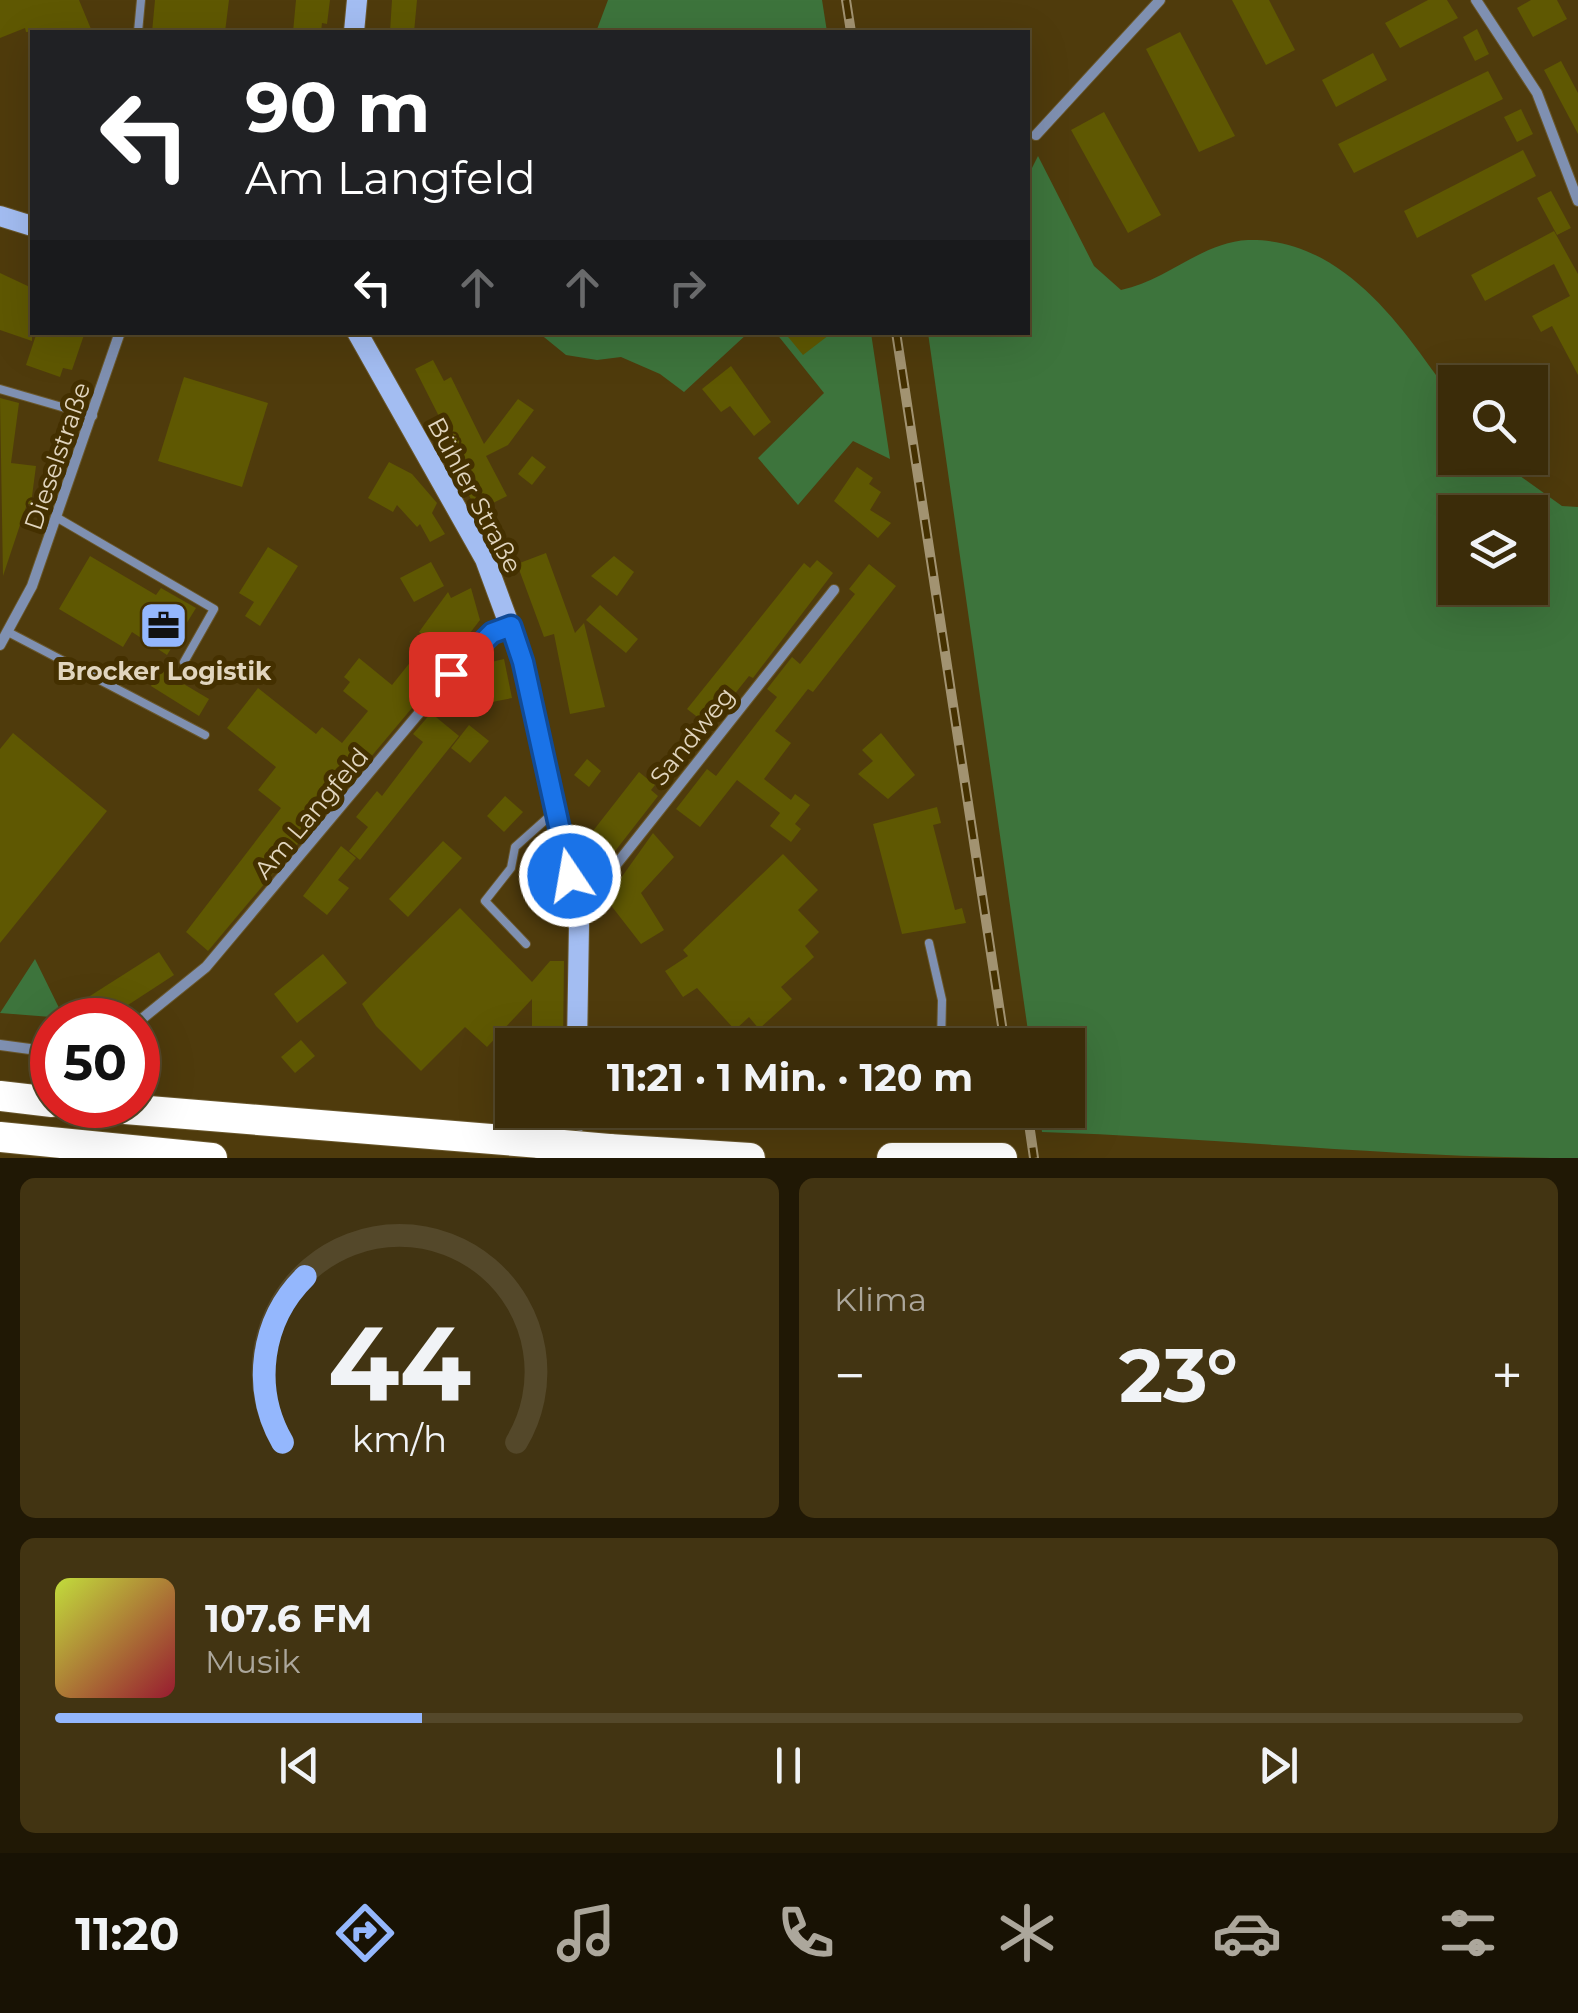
<!DOCTYPE html>
<html lang="de">
<meta charset="utf-8">
<style>
:root{--surface:#3b2c09;--page:#423412;--text:#f1f3f6;--muted:#aca79c;--line:#54482a;--accent:#94b7fd}
body{margin:0;font-family:Montserrat,sans-serif;background:var(--page);color:var(--text);height:100vh;display:flex;flex-direction:column;font-size:38px;white-space:nowrap}
*{box-sizing:border-box;margin:0}
p{font-size:32px;color:var(--muted)}
.icon{flex:none;width:55px;height:55px;fill:none;stroke:currentColor;stroke-width:2;stroke-linecap:round;stroke-linejoin:round}
.map{position:relative;height:1158px;overflow:hidden}
.panel{display:flex;flex-direction:column;gap:20px;padding:20px;background:#201805;flex:1}
.panel>*{flex:none}
.top-card{position:absolute;left:30px;top:30px;width:1000px;height:305px;border-radius:0px;box-shadow:0 10px 40px #0002,0 0 0 2px var(--line);background:#202124;color:#fff;overflow:hidden}
.buttons{position:absolute;left:1438px;top:365px;display:grid;gap:20px}
.buttons a{display:grid;place-items:center;width:110px;height:110px;border-radius:0px;background:var(--surface);box-shadow:0 10px 40px #0002,0 0 0 2px var(--line);font-size:50px}
.speed{position:absolute;left:30px;top:998px;display:flex;gap:20px;font-size:50px;font-weight:700;text-align:center}
.speed>*{display:grid;place-content:center;width:130px;height:130px;border-radius:50%;background:var(--surface);box-shadow:0 10px 40px #0002,0 0 0 2px var(--line);line-height:1}
.speed .limit{border:15px solid #d22;background:#fff;color:#111}
.pin{position:absolute;display:grid;place-items:center;width:85px;height:85px;color:#fff;margin:-42px;border-radius:20px;box-shadow:0 5px 15px #0006}
.me{position:absolute;width:110px;margin:-55px;rotate:348deg;stroke-linejoin:round;filter:drop-shadow(0 0 8px #0008)}
.turn{display:flex;align-items:center;gap:35px;height:210px;padding:0 50px;font-size:45px}
.turn .icon{width:130px;height:130px;stroke-width:2.5}
.turn b{display:block;font-size:70px;line-height:85px}
.lanes{display:flex;align-items:center;height:95px;padding:0 50px;background:#0003;justify-content:center;gap:50px;direction:ltr}
.lanes .off{opacity:.35}
.big{font-size:75px;font-weight:700;line-height:1.1}
.panel .tile{flex:1;display:flex;flex-direction:column;justify-content:center;gap:15px;min-width:0;padding:0 35px;border-radius:15px;background:var(--page)}
.panel .dial{align-items:center;gap:0}
.dial svg{height:260px;overflow:visible;fill:none;stroke:var(--line);stroke-width:7;stroke-linecap:round;text-anchor:middle}
.dial text{fill:var(--text);stroke:none}
.song{display:flex;align-items:center;gap:30px}
.cover{width:120px;height:120px;border-radius:15px;background:linear-gradient(135deg,hsl(70 70% 55%),hsl(350 70% 35%))}
.played{height:10px;border-radius:5px;background:linear-gradient(90deg,var(--accent) 25%,var(--line) 25%)}
.keys{display:flex;justify-content:space-around;direction:ltr}
.heat{display:flex;justify-content:space-between;align-items:center;font-size:55px;direction:ltr}
.panel .tiles{flex:1;display:grid;gap:20px;grid-template-columns:1fr 1fr}
.tile:last-child{grid-column:span 2}
.trip{position:absolute;left:495px;top:1028px;width:590px;height:100px;border-radius:0px;background:var(--surface);box-shadow:0 10px 40px #0002,0 0 0 2px var(--line);font-weight:700;line-height:100px;text-align:center}
.tabs{display:flex;height:160px;justify-content:space-around;align-items:center;background:#181204;color:var(--muted)}
.tabs .icon{width:70px;height:70px}
.tabs .current{color:var(--accent)}
.tabs b{font-size:45px;color:var(--text)}
.map>svg:first-child{display:block}
.green{fill:#3d743c;fill-rule:evenodd}
.building{fill:#5f5802}
.lines{fill:none;stroke-linecap:round;stroke-linejoin:round}
.lane-casing{stroke:#69572c;stroke-width:10}
.street-casing{stroke:#69572c;stroke-width:12}
.secondary-casing{stroke:#69572c;stroke-width:22}
.highway-casing{stroke:#69572c;stroke-width:32}
.lane{stroke:#7f90b1;stroke-width:8}
.street{stroke:#7f90b1;stroke-width:10}
.secondary{stroke:#a3bdf2;stroke-width:20}
.highway{stroke:#fff;stroke-width:30}
.rail-casing{stroke:#a29371;stroke-width:10}
.rail{stroke:#443000;stroke-width:6;stroke-dasharray:19;stroke-linecap:butt}
.highway-bridge-casing{stroke:#69572c;stroke-width:32;stroke-linecap:butt}
.highway-bridge{stroke:#fff;stroke-width:30}
.route-casing{stroke:#114b97;stroke-width:25}
.route{stroke:#1a73e8;stroke-width:18}
.labels{text-anchor:middle;stroke-width:10;stroke-linejoin:round;paint-order:stroke}
.street-label{font-size:25px;fill:#e1d5be;stroke:#443000}
.poi-label{font-size:25px;font-weight:bold;fill:#e1d5be;stroke:#443000}
</style>
<div class="map">
<svg width="1578" height="1158" viewBox="0 0 1578 1158">
<rect width="100%" height="100%" fill="#4f3b0c"/>
<g class="green">
<path d="M608 0H822L827 32H596Z"/>
<path d="M1038 156 1094 266 1121 290C1166 281 1202 242 1248 240 1324 238 1379 297 1420 353 1431 369 1446 386 1453 404 1459 418 1455 442 1455 458H1495L1562 506 1578 507V1158C1399 1158 1221 1138 1042 1132L1039 1110H1068V1045H1030L928 333 1028 332V176ZM1455 512H1530V588H1455Z"/>
<path d="M539 333H748L684 392 660 374 621 357 597 360 566 355Z"/>
<path d="M776 333H871L890 459 853 441 798 505 758 458 824 393Z"/>
<path d="M35 959 62 1014 64 1018 0 1013Z"/>
<path d="M631 1110H971L975 1127Z"/>
</g>
<g class="building">
<path d="M0 0H79L91 29 26 32 25 28 0 38Z"/>
<path d="M155 0H229L225 32H152Z"/>
<path d="M296 0H330L327 24 322 23 321 32H293Z"/>
<path d="M392 0H417L414 32H390Z"/>
<path d="M1232 0H1269L1295 50 1266 65Z"/>
<path d="M1428 0H1447L1458 18 1400 48 1385 23Z"/>
<path d="M1531 0H1557L1567 19 1533 37 1517 8Z"/>
<path d="M1477 29 1489 54 1475 61 1463 37Z"/>
<path d="M1180 32 1235 136 1199 152 1146 49Z"/>
<path d="M1373 53 1387 80 1336 107 1322 80Z"/>
<path d="M1561 61 1578 93V134L1544 70Z"/>
<path d="M1488 71 1503 99 1354 173 1338 144Z"/>
<path d="M1521 109 1533 134 1517 142 1504 117Z"/>
<path d="M1104 112 1161 215 1128 233 1071 130Z"/>
<path d="M1523 150 1536 176 1417 238 1404 211Z"/>
<path d="M1551 191 1571 228 1557 235 1537 198Z"/>
<path d="M1554 231 1578 274V375L1552 326 1541 332 1532 316 1570 296 1554 264 1485 301 1471 275Z"/>
<path d="M0 273 32 288V341L0 330Z"/>
<path d="M37 332H85L72 370 63 368 60 377 26 365Z"/>
<path d="M784 332H833L803 355Z"/>
<path d="M433 360 444 381 451 377 484 444 518 399 534 410 508 445 486 456 507 496 477 511 449 456 457 452 415 369Z"/>
<path d="M731 366 771 422 754 436 730 406 721 412 702 389Z"/>
<path d="M184 377 268 403 242 487 158 461Z"/>
<path d="M0 398 19 403 11 463 36 466 31 504H27L3 576Z"/>
<path d="M532 456 546 467 532 485 518 474Z"/>
<path d="M389 462 412 474 437 503 432 513 445 534 430 542 420 524 417 527 397 505 393 512 368 498Z"/>
<path d="M857 467 873 478 869 484 881 492 870 510 891 523 878 538 834 501Z"/>
<path d="M268 547 298 566 260 626 245 616 254 602 239 593Z"/>
<path d="M546 553 575 633 584 623 605 707 570 714 554 634 544 637 517 564Z"/>
<path d="M90 556 156 595 161 588 196 608 167 655 132 632 123 647 59 609Z"/>
<path d="M614 556 634 572 617 596 591 576Z"/>
<path d="M817 560 833 573 753 678 749 676 709 726 687 709 804 563 810 568Z"/>
<path d="M431 562 444 586 414 602 400 578Z"/>
<path d="M869 564 896 586 813 692 808 689 775 731 791 743 764 779 791 800 795 794 810 805 795 824 801 829 791 842 770 826 780 813 737 780 700 827 676 809 707 769 716 776 777 697 767 689 792 657 800 664 855 594 849 589Z"/>
<path d="M471 588 480 620 417 702 208 951 186 932 281 808 258 790 276 767 227 728 258 688 316 734 322 727 342 743 368 711 343 691 350 682 344 677 359 658 392 685 428 640 419 632 448 592 451 598Z"/>
<path d="M600 605 638 639 626 653 586 620Z"/>
<path d="M504 659 512 698 482 704 474 666Z"/>
<path d="M160 670 209 699 199 716 151 686Z"/>
<path d="M431 713 459 736 360 860 349 851 368 827 356 817 377 791 382 796 423 742 413 734Z"/>
<path d="M469 725 489 741 470 763 451 748Z"/>
<path d="M13 733 107 811 0 943V749Z"/>
<path d="M881 733 915 775 888 799 858 774 873 761 862 750Z"/>
<path d="M678 744 690 753 680 766 668 757Z"/>
<path d="M587 759 601 771 589 787 574 775Z"/>
<path d="M639 772 655 785 651 790 658 796 605 864 582 845Z"/>
<path d="M505 796 523 812 504 832 487 816Z"/>
<path d="M937 807 941 823 933 825 955 910 962 908 966 923 902 934 873 824Z"/>
<path d="M653 833 674 857 641 893 664 930 641 944 606 899Z"/>
<path d="M443 841 462 858 408 917 389 899Z"/>
<path d="M341 846 356 858 338 880 349 888 327 915 303 896Z"/>
<path d="M783 854 818 890 798 910 819 932 805 946 814 957 781 987 792 999 759 1029 749 1017 735 1030 697 988 683 997 665 971 688 956 683 950Z"/>
<path d="M460 908 532 982 550 961H564L563 1045H532V999L487 1047 465 1027 421 1071 376 1026 362 1004Z"/>
<path d="M159 952 174 975 105 1020H75L68 1010Z"/>
<path d="M323 954 347 983 297 1023 274 994Z"/>
<path d="M301 1040 315 1056 295 1073 281 1057Z"/>
</g>
<g class="lines">
<defs>
<g id="lane">
<path d="M138 32 141 0"/>
<path d="M0 389 93 416"/>
<path d="M56 517 214 609 184 662"/>
<path d="M8 632 205 735"/>
<path d="M929 943 942 1000 941 1045"/>
<path d="M526 944 485 901 511 868 515 847 552 814"/>
<path d="M578 1037 665 1045"/>
</g>
<g id="street">
<path d="M1476 0 1537 93 1578 201"/>
<path d="M1036 135 1160 0"/>
<path d="M0 645 32 586 120 332"/>
<path d="M574 896 604 880 834 590"/>
<path d="M138 1022 206 967 451 675 492 633 510 627"/>
<path d="M0 1045 52 1052"/>
</g>
<g id="secondary">
<path d="M354 32 357 0"/>
<path d="M0 216 32 226"/>
<path d="M357 332 485 559 523 662 579 925 577 1045"/>
<path d="M570 1156 574 1110"/>
</g>
<g id="highway">
<path d="M0 1096 52 1102"/>
<path d="M76 1105 540 1143"/>
<path d="M0 1137 212 1158"/>
<path d="M609 1149 750 1158"/>
<path d="M892 1158H1002"/>
</g>
</defs>
<use href="#lane" class="lane-casing"/>
<use href="#street" class="street-casing"/>
<use href="#secondary" class="secondary-casing"/>
<use href="#highway" class="highway-casing"/>
<use href="#lane" class="lane"/>
<use href="#street" class="street"/>
<use href="#secondary" class="secondary"/>
<use href="#highway" class="highway"/>
<defs>
<g id="rail">
<path d="M846 0 851 32"/>
<path d="M896 332 1005 1045"/>
<path d="M1027 1110 1034 1158"/>
</g>
</defs>
<use href="#rail" class="rail-casing"/>
<use href="#rail" class="rail"/>
<defs>
<path id="highway-bridge" d="M540 1143 609 1149"/>
</defs>
<use href="#highway-bridge" class="highway-bridge-casing"/>
<use href="#highway-bridge" class="highway-bridge"/>
</g>
<g class="lines">
<defs>
<path id="route" d="M451 674 492 633 511 626 523 662 570 876"/>
</defs>
<use href="#route" class="route-casing"/>
<use href="#route" class="route"/>
</g>
<defs>
<symbol id="office-square" viewBox="-11 -11 22 22"><rect x="-9" y="-9" width="18" height="18" rx="4" fill="#94b7fd" stroke="#443000"/><path d="M-6-3h4V-5.5h4V-3h4V5H-6ZM-1-4.5V-3h2v-1.5ZM-6 0V1H6V0Z" fill="#111"/></symbol>
</defs>
<g fill-rule="evenodd">
<use href="#office-square" x="136" y="598" width="55" height="55"/>
</g>
<g class="labels">
<g class="street-label">
<text transform="translate(57 456) rotate(-71)" y="9">Dieselstraße</text>
<text transform="translate(475 495) rotate(62)" y="9">Bühler Straße</text>
<text transform="translate(692 736) rotate(-51)" y="9">Sandweg</text>
<text transform="translate(311 813) rotate(-50)" y="9">Am Langfeld</text>
</g>
<g class="poi-label">
<text x="164" y="680">Brocker Logistik</text>
</g>
</g>
</svg>
<div class="buttons">
<a><svg class="icon" aria-label="search" viewBox="0 0 24 24"><circle cx="10" cy="10" r="6"/><path d="M15 15l6 6"/></svg></a>
<a><svg class="icon" aria-label="layers" viewBox="0 0 24 24"><path d="M12 4l9 5-9 5-9-5zM3 14l9 5 9-5"/></svg></a>
</div>
<div class="speed"><div class="limit">50</div></div>
<div class="pin" style="left:451px;top:674px;background:#d93025"><svg class="icon" aria-label="arrive" viewBox="0 0 24 24"><path d="M6 21V4h12l-3 4 3 4H6"/></svg></div>
<svg class="me" style="left:570px;top:876px" viewBox="-20 -20 40 40"><circle r="17" fill="#1a73e8" stroke="#fff" stroke-width="3"/><path d="M0-11L8 9 0 5-8 9z" fill="#fff"/></svg>
<div class="trip">11:21 · 1 Min. · 120 m</div>
<div class="top-card">
<div class="turn"><svg class="icon" aria-label="left" viewBox="0 0 24 24"><path d="M17 20v-9H6M10 6l-5 5 5 5"/></svg><div><b>90 m</b>Am Langfeld</div></div>
<div class="lanes"><svg class="icon" aria-label="left" viewBox="0 0 24 24"><path d="M17 20v-9H6M10 6l-5 5 5 5"/></svg><svg class="icon off" aria-label="ahead" viewBox="0 0 24 24"><path d="M12 20V5M6 11l6-6 6 6"/></svg><svg class="icon off" aria-label="ahead" viewBox="0 0 24 24"><path d="M12 20V5M6 11l6-6 6 6"/></svg><svg class="icon off" aria-label="right" viewBox="0 0 24 24"><path d="M7 20v-9h11M14 6l5 5-5 5"/></svg></div>
</div>
</div>
<section class="panel">
<div class="tiles">
<div class="tile dial"><svg viewBox="0 0 100 80">
<path d="M14 69A42 42 0 1 1 86 69"/>
<path d="M14 69A42 42 0 0 1 21 18" stroke="#94b7fd"/>
<text x="50" y="56" font-size="32" font-weight="700">44</text>
<text x="50" y="72" font-size="11">km/h</text>
</svg></div>
<div class="tile"><p>Klima</p>
<div class="heat"><a>−</a><b class="big">23°</b><a>+</a></div>
</div>
<div class="tile">
<div class="song"><i class="cover"></i><div><b>107.6 FM</b><p>Musik</p></div></div>
<div class="played"></div>
<div class="keys"><svg class="icon" aria-label="previous" viewBox="0 0 24 24"><path d="M18 5L8 12l10 7zM5 5v14"/></svg><svg class="icon" aria-label="pause" viewBox="0 0 24 24"><path d="M8 5v14M16 5v14"/></svg><svg class="icon" aria-label="next" viewBox="0 0 24 24"><path d="M6 5l10 7-10 7zM19 5v14"/></svg></div>
</div>
</div>
</section>
<nav class="tabs">
<b>11:20</b>
<svg class="icon current" aria-label="directions" viewBox="0 0 24 24"><path d="M12 3l9 9-9 9-9-9zM9 14v-3h6M13 9l2 2-2 2"/></svg>
<svg class="icon" aria-label="music" viewBox="0 0 24 24"><path d="M9 18V5l10-2v13"/><circle cx="6" cy="18" r="3"/><circle cx="16" cy="16" r="3"/></svg>
<svg class="icon" aria-label="phone" viewBox="0 0 24 24"><path d="M5 4h4l2 5-3 2q2 4 5 5l2-3 5 2v4C11 20 4 13 5 4z"/></svg>
<svg class="icon" aria-label="climate" viewBox="0 0 24 24"><path d="M12 3v18M4 7l16 10M4 17L20 7"/></svg>
<svg class="icon" aria-label="car" viewBox="0 0 24 24"><path d="M5 17H2v-5l4-1 3-4h7l3 4 3 1v5h-3M9 17h6M6 11h13"/><circle cx="7" cy="17" r="2"/><circle cx="17" cy="17" r="2"/></svg>
<svg class="icon" aria-label="filters" viewBox="0 0 24 24"><path d="M4 7h16M4 17h16"/><circle cx="9" cy="7" r="2"/><circle cx="15" cy="17" r="2"/></svg>
</nav>
